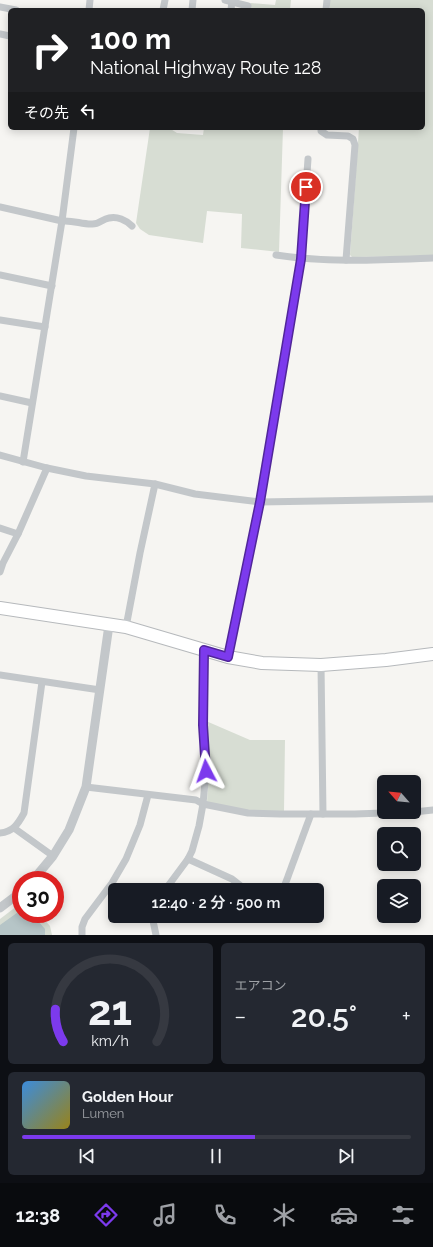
<!DOCTYPE html>
<html lang="ja">
<meta charset="utf-8">
<style>
:root{--surface:#171b24;--page:#242831;--text:#f1f3f6;--muted:#9ea1a6;--line:#363941;--accent:#7c3aed}
body{margin:0;font-family:Raleway,"Noto Sans JP",sans-serif;background:var(--page);color:var(--text);height:100vh;display:flex;flex-direction:column;font-size:15px;white-space:nowrap}
*{box-sizing:border-box;margin:0}
p{font-size:13px;color:var(--muted)}
.icon{flex:none;width:22px;height:22px;fill:none;stroke:currentColor;stroke-width:2;stroke-linecap:round;stroke-linejoin:round}
.map{position:relative;height:935px;overflow:hidden}
.drawer{display:flex;flex-direction:column;gap:8px;padding:8px;background:#0d0f14;flex:1}
.drawer>*{flex:none}
.top-card{position:absolute;left:8px;top:8px;width:417px;height:122px;border-radius:6px;box-shadow:0 2px 10px #0003;background:#202124;color:#fff;overflow:hidden}
.needle{width:26px;rotate:297deg}
.buttons{position:absolute;left:377px;top:775px;display:grid;gap:8px}
.buttons a{display:grid;place-items:center;width:44px;height:44px;border-radius:6px;background:var(--surface);box-shadow:0 2px 10px #0003;font-size:20px}
.speed{position:absolute;left:12px;top:871px;display:flex;gap:8px;font-size:20px;font-weight:700;text-align:center}
.speed>*{display:grid;place-content:center;width:52px;height:52px;border-radius:50%;background:var(--surface);box-shadow:0 2px 10px #0003;line-height:1}
.speed .limit{border:6px solid #d22;background:#fff;color:#111}
.pin{position:absolute;display:grid;place-items:center;width:34px;height:34px;color:#fff;margin:-17px;border:2px solid #fff;border-radius:50%;box-shadow:0 1px 4px #0007}
.me{position:absolute;width:44px;margin:-22px;rotate:356deg;stroke-linejoin:round;filter:drop-shadow(0 0 3px #0008)}
.turn{display:flex;align-items:center;gap:14px;height:84px;padding:0 16px;font-size:18px}
.turn .icon{width:52px;height:52px;stroke-width:2.5}
.turn b{display:block;font-size:28px;line-height:34px}
.then{display:flex;align-items:center;height:38px;padding:0 16px;background:#0003;gap:8px;font-size:15px}
.big{font-size:30px;font-weight:600;line-height:1.1}
.drawer .card{flex:1;display:flex;flex-direction:column;justify-content:center;gap:6px;min-width:0;padding:0 14px;border-radius:6px;background:var(--page)}
.drawer .dial{align-items:center;gap:0}
.dial svg{height:104px;overflow:visible;fill:none;stroke:var(--line);stroke-width:7;stroke-linecap:round;text-anchor:middle}
.dial text{fill:var(--text);stroke:none}
.song{display:flex;align-items:center;gap:12px}
.cover{width:48px;height:48px;border-radius:6px;background:linear-gradient(135deg,hsl(210 70% 55%),hsl(50 70% 35%))}
.played{height:4px;border-radius:2px;background:linear-gradient(90deg,var(--accent) 60%,var(--line) 60%)}
.keys{display:flex;justify-content:space-around;direction:ltr}
.heat{display:flex;justify-content:space-between;align-items:center;font-size:22px;direction:ltr}
.drawer .tiles{flex:1;display:grid;gap:8px;grid-template-columns:1fr 1fr}
.card:last-child{grid-column:span 2}
.trip{position:absolute;left:108px;top:883px;width:216px;height:40px;border-radius:6px;background:var(--surface);box-shadow:0 2px 10px #0003;font-weight:600;line-height:40px;text-align:center}
.tabs{display:flex;height:64px;justify-content:space-around;align-items:center;background:#090b0e;color:var(--muted)}
.tabs .icon{width:28px;height:28px}
.tabs .active{color:var(--accent)}
.tabs b{font-size:18px;color:var(--text)}
.map>svg:first-child{display:block}
.green{fill:#d7ddd3}
.water{fill:#b6c5c7}
.lines{fill:none;stroke-linecap:round;stroke-linejoin:round}
.trunk-casing{stroke:#b6b9bc;stroke-width:14}
.minor{stroke:#c3c7ca;stroke-width:7}
.tertiary{stroke:#c3c7ca;stroke-width:9}
.trunk{stroke:#fff;stroke-width:12}
.route-casing{stroke:#51269a;stroke-width:10}
.route{stroke:#7c3aed;stroke-width:7}
</style>
<div class="map">
<svg width="433" height="935" viewBox="0 0 433 935">
<rect width="100%" height="100%" fill="#f6f5f2"/>
<g class="green">
<path d="M276 0H291L290 10H251V3L275 5Z"/>
<path d="M330 0H433V256L352 257 350 255 359 128H423V10H330Z"/>
<path d="M150 128H169L177 133 203 135 204 128H283L279 252 241 248 242 214 207 211 203 243 149 235 140 229 136 223Z"/>
<path d="M206 721 250 740H285L284 812 247 811 207 802 209 768Z"/>
<path d="M21 903V914H39L50 926 52 935H0V919Z"/>
</g>
<path class="water" d="M21 910V914H32L45 929V935H0V925Z"/>
<g class="lines">
<defs>
<path id="trunk" d="M0 608 126 627 228 657 262 663 321 665 386 660 433 654"/>
</defs>
<use href="#trunk" class="trunk-casing"/>
<g class="minor">
<path d="M225 0 248 6"/>
<path d="M0 7 16 10"/>
<path d="M89 10 90 0"/>
<path d="M163 10 165 0"/>
<path d="M192 10 193 0"/>
<path d="M231 10 232 1"/>
<path d="M326 10 327 0"/>
<path d="M0 34 10 36"/>
<path d="M321 128V131L327 135 348 136 353 139 355 145 346 260"/>
<path d="M0 207 62 221C73 220 81 224 91 224 99 225 102 219 109 218 117 216 126 220 132 226"/>
<path d="M276 255C328 263 381 260 433 258"/>
<path d="M0 275 52 286"/>
<path d="M0 320 45 327"/>
<path d="M0 396 32 403"/>
<path d="M0 455 47 468 86 476 155 484 195 494 260 502 433 499"/>
<path d="M23 462 62 221 74 128"/>
<path d="M0 528 18 534"/>
<path d="M0 572 3 563 18 534 47 468"/>
<path d="M126 627 140 553 155 484"/>
<path d="M228 657 260 502 301 259 308 159"/>
<path d="M321 665 323 814"/>
<path d="M0 675 100 690"/>
<path d="M86 787 196 800 203 804 248 813 280 814H355L411 812"/>
<path d="M414 812 433 810"/>
<path d="M14 828 53 856"/>
<path d="M0 833C13 832 18 824 24 813L42 682"/>
<path d="M188 859 232 879 246 890"/>
<path d="M165 890 188 859 192 851 199 826 203 804 206 771 203 725 204 650"/>
<path d="M283 890 311 814"/>
<path d="M152 916 156 935"/>
<path d="M82 935V927L85 919 112 883 126 859 140 825 148 795"/>
</g>
<g class="tertiary">
<path d="M33 880 53 856 69 830 86 787 109 625"/>
<path d="M0 908 21 892"/>
</g>
<use href="#trunk" class="trunk"/>
</g>
<g class="lines">
<defs>
<path id="route" d="M206 771 203 725 204 650 228 657 260 502 301 259 306 187"/>
</defs>
<use href="#route" class="route-casing"/>
<use href="#route" class="route"/>
</g>
</svg>
<div class="buttons">
<a><svg class="needle" viewBox="-14 -14 28 28"><path d="M0-13l5 13h-10z" fill="#e53935"/><path d="M0 13l5-13h-10z" fill="#9ea1a6"/></svg></a>
<a><svg class="icon" aria-label="search" viewBox="0 0 24 24"><circle cx="10" cy="10" r="6"/><path d="M15 15l6 6"/></svg></a>
<a><svg class="icon" aria-label="layers" viewBox="0 0 24 24"><path d="M12 4l9 5-9 5-9-5zM3 14l9 5 9-5"/></svg></a>
</div>
<div class="speed"><div class="limit">30</div></div>
<div class="pin" style="left:306px;top:187px;background:#d93025"><svg class="icon" aria-label="arrive" viewBox="0 0 24 24"><path d="M6 21V4h12l-3 4 3 4H6"/></svg></div>
<svg class="me" style="left:206px;top:771px" viewBox="-20 -20 40 40"><path d="M0-17L14 15 0 8-14 15z" fill="#7c3aed" stroke="#fff" stroke-width="4"/></svg>
<div class="trip">12:40 · 2 分 · 500 m</div>
<div class="top-card">
<div class="turn"><svg class="icon" aria-label="right" viewBox="0 0 24 24"><path d="M7 20v-9h11M14 6l5 5-5 5"/></svg><div><b>100 m</b>National Highway Route 128</div></div>
<div class="then">その先<svg class="icon" aria-label="left" viewBox="0 0 24 24"><path d="M17 20v-9H6M10 6l-5 5 5 5"/></svg></div>
</div>
</div>
<section class="drawer">
<div class="tiles">
<div class="card dial"><svg viewBox="0 0 100 80">
<path d="M14 69A42 42 0 1 1 86 69"/>
<path d="M14 69A42 42 0 0 1 8 44" stroke="#7c3aed"/>
<text x="50" y="56" font-size="32" font-weight="700">21</text>
<text x="50" y="72" font-size="11">km/h</text>
</svg></div>
<div class="card"><p>エアコン</p>
<div class="heat"><a>−</a><b class="big">20.5°</b><a>+</a></div>
</div>
<div class="card">
<div class="song"><i class="cover"></i><div><b>Golden Hour</b><p>Lumen</p></div></div>
<div class="played"></div>
<div class="keys"><svg class="icon" aria-label="previous" viewBox="0 0 24 24"><path d="M18 5L8 12l10 7zM5 5v14"/></svg><svg class="icon" aria-label="pause" viewBox="0 0 24 24"><path d="M8 5v14M16 5v14"/></svg><svg class="icon" aria-label="next" viewBox="0 0 24 24"><path d="M6 5l10 7-10 7zM19 5v14"/></svg></div>
</div>
</div>
</section>
<nav class="tabs">
<b>12:38</b>
<svg class="icon active" aria-label="directions" viewBox="0 0 24 24"><path d="M12 3l9 9-9 9-9-9zM9 14v-3h6M13 9l2 2-2 2"/></svg>
<svg class="icon" aria-label="music" viewBox="0 0 24 24"><path d="M9 18V5l10-2v13"/><circle cx="6" cy="18" r="3"/><circle cx="16" cy="16" r="3"/></svg>
<svg class="icon" aria-label="phone" viewBox="0 0 24 24"><path d="M5 4h4l2 5-3 2q2 4 5 5l2-3 5 2v4C11 20 4 13 5 4z"/></svg>
<svg class="icon" aria-label="climate" viewBox="0 0 24 24"><path d="M12 3v18M4 7l16 10M4 17L20 7"/></svg>
<svg class="icon" aria-label="car" viewBox="0 0 24 24"><path d="M5 17H2v-5l4-1 3-4h7l3 4 3 1v5h-3M9 17h6M6 11h13"/><circle cx="7" cy="17" r="2"/><circle cx="17" cy="17" r="2"/></svg>
<svg class="icon" aria-label="filters" viewBox="0 0 24 24"><path d="M4 7h16M4 17h16"/><circle cx="9" cy="7" r="2"/><circle cx="15" cy="17" r="2"/></svg>
</nav>
